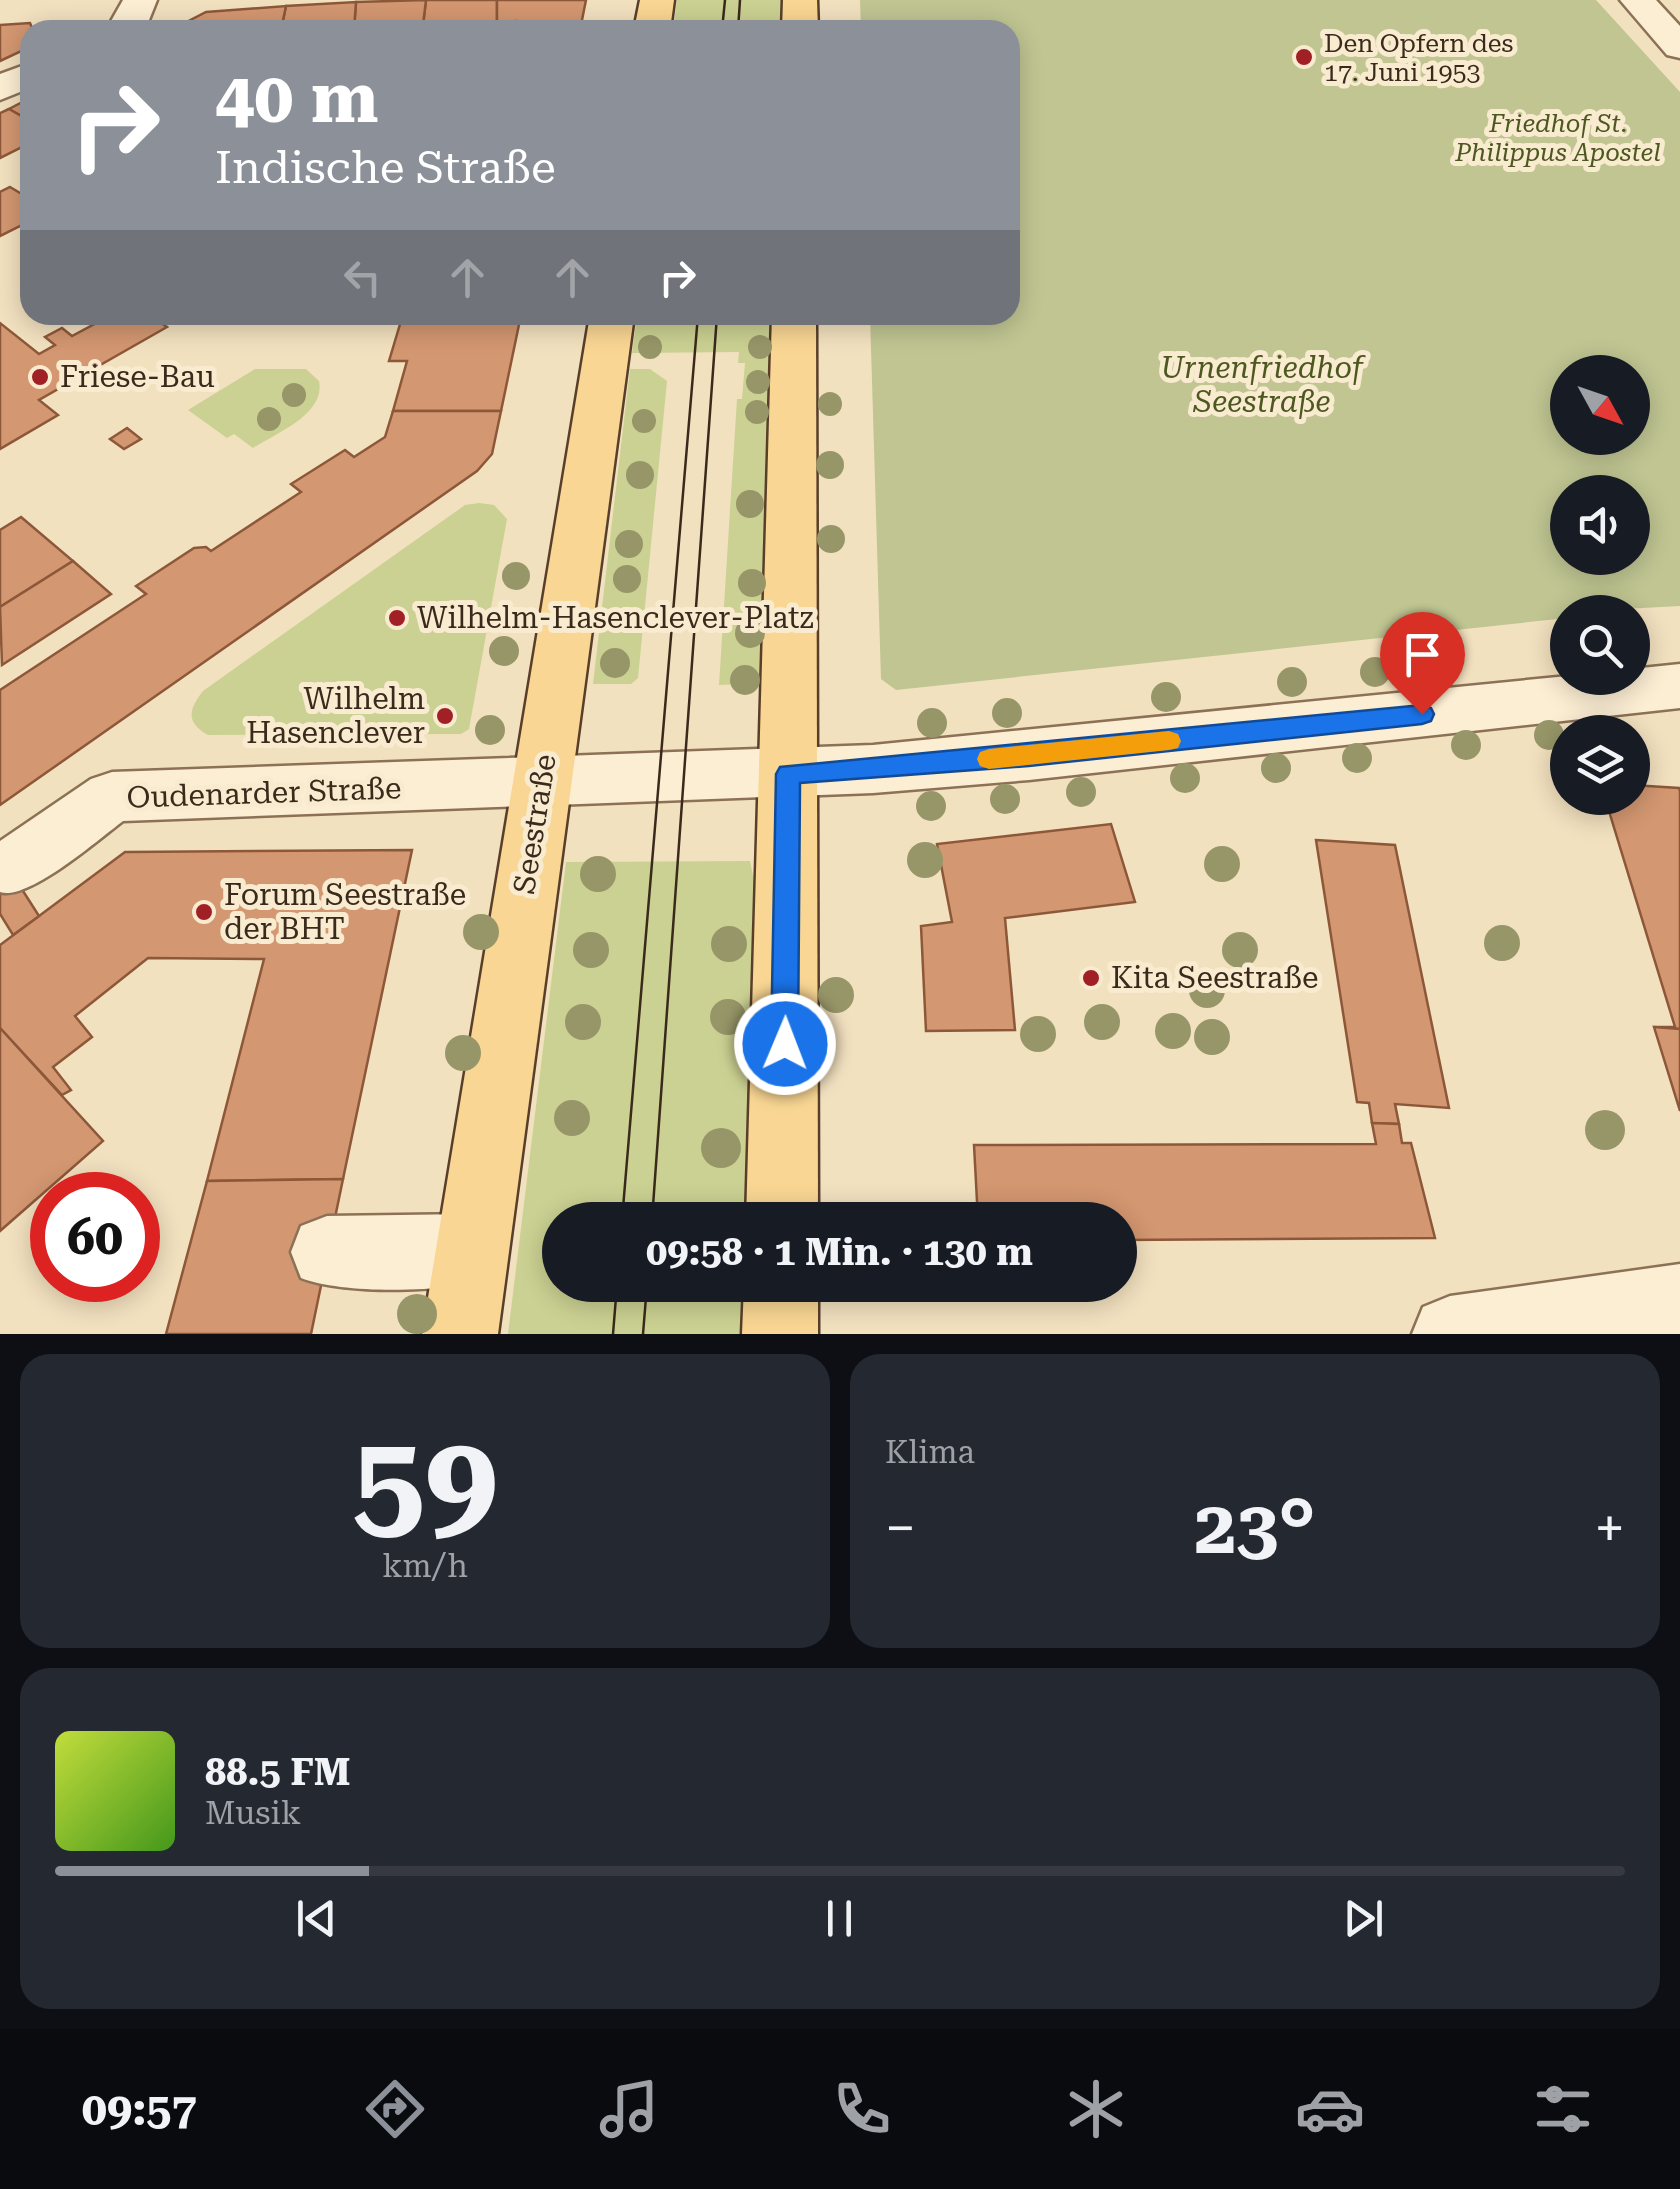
<!DOCTYPE html>
<html lang="de">
<meta charset="utf-8">
<style>
:root{--surface:#171b24;--page:#242831;--text:#f1f3f6;--muted:#9ea1a6;--line:#363941;--accent:#8c9099}
body{margin:0;font-family:"Roboto Serif",serif;background:var(--page);color:var(--text);height:100vh;display:flex;flex-direction:column;font-size:38px;white-space:nowrap}
*{box-sizing:border-box;margin:0}
p{font-size:32px;color:var(--muted)}
.icon{flex:none;width:55px;height:55px;fill:none;stroke:currentColor;stroke-width:2;stroke-linecap:round;stroke-linejoin:round}
.map{position:relative;height:1334px;overflow:hidden}
.drawer{display:flex;flex-direction:column;gap:20px;padding:20px;background:#0d0f14;flex:1}
.drawer>*{flex:none}
.banner{position:absolute;left:20px;top:20px;width:1000px;height:305px;border-radius:30px;box-shadow:0 5px 25px #0003;background:#8c9099;color:#fff;overflow:hidden}
.needle{width:65px;rotate:130deg}
.buttons{position:absolute;left:1550px;top:355px;display:grid;gap:20px}
.buttons a{display:grid;place-items:center;width:100px;height:100px;border-radius:50%;background:var(--surface);box-shadow:0 5px 25px #0003;font-size:50px}
.speed{position:absolute;left:30px;top:1172px;display:flex;gap:20px;font-size:50px;font-weight:700;text-align:center}
.speed>*{display:grid;place-content:center;width:130px;height:130px;border-radius:50%;background:var(--surface);box-shadow:0 5px 25px #0003;line-height:1}
.speed .limit{border:15px solid #d22;background:#fff;color:#111}
.pin{position:absolute;display:grid;place-items:center;width:85px;height:85px;color:#fff;margin:-102px -42px;border-radius:50% 50% 50% 0;rotate:-45deg;box-shadow:0 0 10px #0007}
.pin .icon{rotate:45deg}
.me{position:absolute;width:110px;margin:-55px;rotate:1deg;stroke-linejoin:round;filter:drop-shadow(0 0 8px #0008)}
.turn{display:flex;align-items:center;gap:35px;height:210px;padding:0 30px;font-size:45px}
.turn .icon{width:130px;height:130px;stroke-width:2.5}
.turn b{display:block;font-size:70px;line-height:85px}
.lanes{display:flex;align-items:center;height:95px;padding:0 30px;background:#0003;justify-content:center;gap:50px;direction:ltr}
.lanes .off{opacity:.35}
.big{font-size:75px;font-weight:700;line-height:1.1}
.drawer .card{flex:1;display:flex;flex-direction:column;justify-content:center;gap:15px;min-width:0;padding:0 35px;border-radius:30px;background:var(--page)}
.drawer .dial{align-items:center;gap:0}
.dial b{font-size:130px;line-height:1}
.song{display:flex;align-items:center;gap:30px}
.cover{width:120px;height:120px;border-radius:15px;background:linear-gradient(135deg,hsl(70 70% 55%),hsl(100 70% 35%))}
.played{height:10px;border-radius:5px;background:linear-gradient(90deg,var(--accent) 20%,var(--line) 20%)}
.keys{display:flex;justify-content:space-around;direction:ltr}
.heat{display:flex;justify-content:space-between;align-items:center;font-size:55px;direction:ltr}
.drawer .tiles{flex:1;display:grid;gap:20px;grid-template-columns:1fr 1fr}
.card:last-child{grid-column:span 2}
.trip{position:absolute;left:542px;top:1202px;width:595px;height:100px;border-radius:50px;background:var(--surface);box-shadow:0 5px 25px #0003;font-weight:700;line-height:100px;text-align:center}
.tabs{display:flex;height:160px;justify-content:space-around;align-items:center;background:#090b0e;color:var(--muted)}
.tabs .icon{width:70px;height:70px}
.tabs .selected{color:var(--accent)}
.tabs b{font-size:45px;color:var(--text)}
.map>svg:first-child{display:block}
.green{fill:#cbd192}
.cemetery{fill:#c0c592;fill-rule:evenodd}
.building{fill:#d39771;stroke:#8d5839;stroke-width:2.5}
.lines{fill:none;stroke-linecap:round;stroke-linejoin:round}
.minor-casing{stroke:#8c7156;stroke-width:5}
.major-casing{stroke:#593f2a;stroke-width:5}
.minor{fill:#fceed3;fill-rule:evenodd}
.major{fill:#f9d693;fill-rule:evenodd}
.tram{stroke:#3a2a1c;stroke-width:2.5}
.tree{fill:#979668}
.route{fill:#1a73e8;stroke:#114b97;stroke-width:2.5}
.slow{fill:#f59e0b}
.poi-dot{fill:#a02025;stroke:#f8ebcf;stroke-width:4}
.labels{text-anchor:middle;stroke-width:10;stroke-linejoin:round;paint-order:stroke}
.far-poi-label{font-size:25px;fill:#3a2a1c;stroke:#f8ebcf;text-anchor:start}
.far-park-label{font-size:25px;font-style:italic;fill:#4c5820;stroke:#f8ebcf}
.park-label{font-size:30px;font-style:italic;fill:#4c5820;stroke:#f8ebcf}
.poi-label{font-size:30px;fill:#3a2a1c;stroke:#f8ebcf;text-anchor:start}
.street-label{font-size:30px;fill:#3a2a1c;stroke:#f8ebcf}
</style>
<div class="map">
<svg width="1680" height="1334" viewBox="0 0 1680 1334">
<rect width="100%" height="100%" fill="#f2e1bf"/>
<g class="green">
<path d="M677 0H788L787 30H673Z"/>
<path d="M637 315H778L766 683 719 685 737 399H742L745 363H738L739 352 632 353Z"/>
<path d="M255 369H306L319 381C326 414 276 433 253 448L234 434 227 438 188 410Z"/>
<path d="M630 369H650L667 381 638 678 631 684H593Z"/>
<path d="M479 503 494 505 507 519 469 729 461 734 208 735C186 723 188 710 203 691L465 505Z"/>
<path d="M750 861 757 895 746 1220H560V1285H743L742 1334H508L566 862Z"/>
</g>
<path class="cemetery" d="M860 0H1596L1680 92V606L1568 612 1567 618 896 690 881 679 870 315H1010V30H861ZM1568 372H1632V438H1568ZM1568 492H1632V558H1568Z"/>
<g class="building">
<path d="M426 0H497V22L423 25Z"/>
<path d="M426 0 423 25 354 30 356 2Z"/>
<path d="M497 0H586L580 30H523L525 24 517 21 497 22Z"/>
<path d="M356 2 354 30H281L286 6Z"/>
<path d="M286 6 281 30 173 29 206 12Z"/>
<path d="M30 23 33 30H30V47L0 61V25Z"/>
<path d="M30 98V121L9 109Z"/>
<path d="M9 109 30 121V143L0 158V113Z"/>
<path d="M10 187 30 199V221L0 236V192Z"/>
<path d="M89 315H149L167 327 39 400 58 415 0 449V323L39 354 55 345 45 337 62 328 72 336 98 322Z"/>
<path d="M419 315H521L501 411H393L407 361H389L401 321H417Z"/>
<path d="M393 411H501L492 454 477 471 0 805V690L146 594 136 586 194 548 206 547 211 551 301 492 291 484 345 450 354 457 385 437Z"/>
<path d="M127 428 141 439 124 449 110 439Z"/>
<path d="M21 517 73 561 0 607V530Z"/>
<path d="M73 561 111 594 2 665 0 607Z"/>
<path d="M1632 785 1679 788 1680 791V1029L1654 1027H1675L1605 798H1632Z"/>
<path d="M1111 824 1135 902 1005 918 1015 1030 926 1031 921 926 952 922 937 844Z"/>
<path d="M1316 840 1395 845 1449 1108 1395 1104 1399 1124 1372 1123 1369 1103 1357 1102Z"/>
<path d="M412 850 343 1179 207 1181 264 959 148 958 75 1016 92 1037 53 1067 71 1090 62 1095 0 1028V945L125 852Z"/>
<path d="M0 855 39 916 13 935 0 914Z"/>
<path d="M1654 1027 1680 1029V1111Z"/>
<path d="M0 1028 103 1141 0 1231Z"/>
<path d="M1372 1123 1399 1124 1402 1143H1411L1435 1238 1120 1240V1220H978L974 1145 1376 1144Z"/>
<path d="M343 1179 311 1334H166L207 1181Z"/>
</g>
<g class="lines">
<defs>
<g id="minor">
<path d="M123 0H157L145 30H106Z"/>
<path d="M1620 0H1656L1680 26V58L1667 55Z"/>
<path d="M30 63V88L0 100V74Z"/>
<path d="M1680 664V708L1029 780 873 793 123 821C99 839 27 902 0 892V841L91 779 112 772 873 745 1568 676 1632 678V669Z"/>
<path d="M472 1214 498 1224 508 1250 498 1276C456 1293 343 1295 301 1278L291 1252 301 1226 327 1216Z"/>
<path d="M1680 1264V1334H1412L1423 1307 1450 1296Z"/>
</g>
<g id="major">
<path d="M640 0H674L670 30H634Z"/>
<path d="M783 0H817L818 30H782Z"/>
<path d="M590 315H634L498 1334H422Z"/>
<path d="M772 315H816L818 1220H746Z"/>
<path d="M744 1285H818V1334H742Z"/>
</g>
</defs>
<use href="#minor" class="minor-casing"/>
<use href="#major" class="major-casing"/>
<use href="#minor" class="minor"/>
<use href="#major" class="major"/>
<g class="tram">
<path d="M722 30 725 0"/>
<path d="M738 30 740 0"/>
<path d="M622 1220 698 315"/>
<path d="M652 1220 717 315"/>
<path d="M613 1334 617 1285"/>
<path d="M643 1334 647 1285"/>
</g>
</g>
<g class="tree">
<circle cx="650" cy="347" r="12"/>
<circle cx="760" cy="347" r="12"/>
<circle cx="758" cy="382" r="12"/>
<circle cx="294" cy="395" r="12"/>
<circle cx="830" cy="404" r="12"/>
<circle cx="757" cy="412" r="12"/>
<circle cx="269" cy="419" r="12"/>
<circle cx="644" cy="421" r="12"/>
<circle cx="830" cy="465" r="14"/>
<circle cx="640" cy="475" r="14"/>
<circle cx="750" cy="504" r="14"/>
<circle cx="831" cy="539" r="14"/>
<circle cx="629" cy="544" r="14"/>
<circle cx="516" cy="576" r="14"/>
<circle cx="627" cy="579" r="14"/>
<circle cx="752" cy="583" r="14"/>
<circle cx="750" cy="633" r="15"/>
<circle cx="504" cy="651" r="15"/>
<circle cx="615" cy="663" r="15"/>
<circle cx="1375" cy="672" r="15"/>
<circle cx="745" cy="680" r="15"/>
<circle cx="1292" cy="682" r="15"/>
<circle cx="1166" cy="697" r="15"/>
<circle cx="1007" cy="713" r="15"/>
<circle cx="932" cy="723" r="15"/>
<circle cx="490" cy="730" r="15"/>
<circle cx="1549" cy="735" r="15"/>
<circle cx="1466" cy="745" r="15"/>
<circle cx="1357" cy="758" r="15"/>
<circle cx="1276" cy="768" r="15"/>
<circle cx="1185" cy="778" r="15"/>
<circle cx="1081" cy="792" r="15"/>
<circle cx="1005" cy="799" r="15"/>
<circle cx="931" cy="806" r="15"/>
<circle cx="925" cy="860" r="18"/>
<circle cx="1222" cy="864" r="18"/>
<circle cx="598" cy="874" r="18"/>
<circle cx="481" cy="932" r="18"/>
<circle cx="1502" cy="943" r="18"/>
<circle cx="729" cy="944" r="18"/>
<circle cx="591" cy="950" r="18"/>
<circle cx="1240" cy="950" r="18"/>
<circle cx="1207" cy="990" r="18"/>
<circle cx="836" cy="995" r="18"/>
<circle cx="728" cy="1017" r="18"/>
<circle cx="583" cy="1022" r="18"/>
<circle cx="1102" cy="1022" r="18"/>
<circle cx="1173" cy="1031" r="18"/>
<circle cx="1038" cy="1034" r="18"/>
<circle cx="1212" cy="1037" r="18"/>
<circle cx="463" cy="1053" r="18"/>
<circle cx="572" cy="1118" r="18"/>
<circle cx="1605" cy="1130" r="20"/>
<circle cx="721" cy="1148" r="20"/>
<circle cx="417" cy="1314" r="20"/>
</g>
<path class="route" d="M1422 705 1431 708 1434 714 1431 721 1422 724 1029 766 800 783 798 1044 794 1053 785 1057 775 1053 771 1044 776 774 780 767Z"/>
<path class="slow" d="M1169 731 1178 734 1181 741 1178 748 1169 750 989 769 980 766 977 759 980 752 989 749Z"/>
<g class="poi-dot">
<circle cx="1304" cy="57" r="10"/>
<circle cx="40" cy="377" r="10"/>
<circle cx="397" cy="618" r="10"/>
<circle cx="445" cy="716" r="10"/>
<circle cx="204" cy="912" r="10"/>
<circle cx="1091" cy="978" r="10"/>
</g>
<g class="labels">
<g class="far-poi-label">
<text x="1324" y="52">Den Opfern des<tspan x="1324" dy="29">17. Juni 1953</tspan></text>
</g>
<g class="far-park-label">
<text x="1558" y="132">Friedhof St.<tspan x="1558" dy="29">Philippus Apostel</tspan></text>
</g>
<g class="park-label">
<text x="1262" y="378">Urnenfriedhof<tspan x="1262" dy="34">Seestraße</tspan></text>
</g>
<g class="poi-label">
<text x="60" y="387">Friese-Bau</text>
<text x="417" y="628">Wilhelm-Hasenclever-Platz</text>
<text x="425" y="709" text-anchor="end">Wilhelm<tspan x="425" dy="34">Hasenclever</tspan></text>
<text x="224" y="905">Forum Seestraße<tspan x="224" dy="34">der BHT</tspan></text>
<text x="1111" y="988">Kita Seestraße</text>
</g>
<g class="street-label">
<text transform="translate(264 793) rotate(-2)" y="10">Oudenarder Straße</text>
<text transform="translate(535 824) rotate(-81)" y="10">Seestraße</text>
</g>
</g>
</svg>
<div class="buttons">
<a><svg class="needle" viewBox="-14 -14 28 28"><path d="M0-13l5 13h-10z" fill="#e53935"/><path d="M0 13l5-13h-10z" fill="#9ea1a6"/></svg></a>
<a><svg class="icon" aria-label="sound" viewBox="0 0 24 24"><path d="M4 9h4l5-4v14l-5-4H4zM17 9q2 3 0 6"/></svg></a>
<a><svg class="icon" aria-label="search" viewBox="0 0 24 24"><circle cx="10" cy="10" r="6"/><path d="M15 15l6 6"/></svg></a>
<a><svg class="icon" aria-label="layers" viewBox="0 0 24 24"><path d="M12 4l9 5-9 5-9-5zM3 14l9 5 9-5"/></svg></a>
</div>
<div class="speed"><div class="limit">60</div></div>
<div class="pin" style="left:1422px;top:714px;background:#d93025"><svg class="icon" aria-label="arrive" viewBox="0 0 24 24"><path d="M6 21V4h12l-3 4 3 4H6"/></svg></div>
<svg class="me" style="left:785px;top:1044px" viewBox="-20 -20 40 40"><circle r="17" fill="#1a73e8" stroke="#fff" stroke-width="3"/><path d="M0-11L8 9 0 5-8 9z" fill="#fff"/></svg>
<div class="trip">09:58 · 1 Min. · 130 m</div>
<div class="banner">
<div class="turn"><svg class="icon" aria-label="right" viewBox="0 0 24 24"><path d="M7 20v-9h11M14 6l5 5-5 5"/></svg><div><b>40 m</b>Indische Straße</div></div>
<div class="lanes"><svg class="icon off" aria-label="left" viewBox="0 0 24 24"><path d="M17 20v-9H6M10 6l-5 5 5 5"/></svg><svg class="icon off" aria-label="ahead" viewBox="0 0 24 24"><path d="M12 20V5M6 11l6-6 6 6"/></svg><svg class="icon off" aria-label="ahead" viewBox="0 0 24 24"><path d="M12 20V5M6 11l6-6 6 6"/></svg><svg class="icon" aria-label="right" viewBox="0 0 24 24"><path d="M7 20v-9h11M14 6l5 5-5 5"/></svg></div>
</div>
</div>
<section class="drawer">
<div class="tiles">
<div class="card dial"><b>59</b><p>km/h</p></div>
<div class="card"><p>Klima</p>
<div class="heat"><a>−</a><b class="big">23°</b><a>+</a></div>
</div>
<div class="card">
<div class="song"><i class="cover"></i><div><b>88.5 FM</b><p>Musik</p></div></div>
<div class="played"></div>
<div class="keys"><svg class="icon" aria-label="previous" viewBox="0 0 24 24"><path d="M18 5L8 12l10 7zM5 5v14"/></svg><svg class="icon" aria-label="pause" viewBox="0 0 24 24"><path d="M8 5v14M16 5v14"/></svg><svg class="icon" aria-label="next" viewBox="0 0 24 24"><path d="M6 5l10 7-10 7zM19 5v14"/></svg></div>
</div>
</div>
</section>
<nav class="tabs">
<b>09:57</b>
<svg class="icon selected" aria-label="directions" viewBox="0 0 24 24"><path d="M12 3l9 9-9 9-9-9zM9 14v-3h6M13 9l2 2-2 2"/></svg>
<svg class="icon" aria-label="music" viewBox="0 0 24 24"><path d="M9 18V5l10-2v13"/><circle cx="6" cy="18" r="3"/><circle cx="16" cy="16" r="3"/></svg>
<svg class="icon" aria-label="phone" viewBox="0 0 24 24"><path d="M5 4h4l2 5-3 2q2 4 5 5l2-3 5 2v4C11 20 4 13 5 4z"/></svg>
<svg class="icon" aria-label="climate" viewBox="0 0 24 24"><path d="M12 3v18M4 7l16 10M4 17L20 7"/></svg>
<svg class="icon" aria-label="car" viewBox="0 0 24 24"><path d="M5 17H2v-5l4-1 3-4h7l3 4 3 1v5h-3M9 17h6M6 11h13"/><circle cx="7" cy="17" r="2"/><circle cx="17" cy="17" r="2"/></svg>
<svg class="icon" aria-label="filters" viewBox="0 0 24 24"><path d="M4 7h16M4 17h16"/><circle cx="9" cy="7" r="2"/><circle cx="15" cy="17" r="2"/></svg>
</nav>
